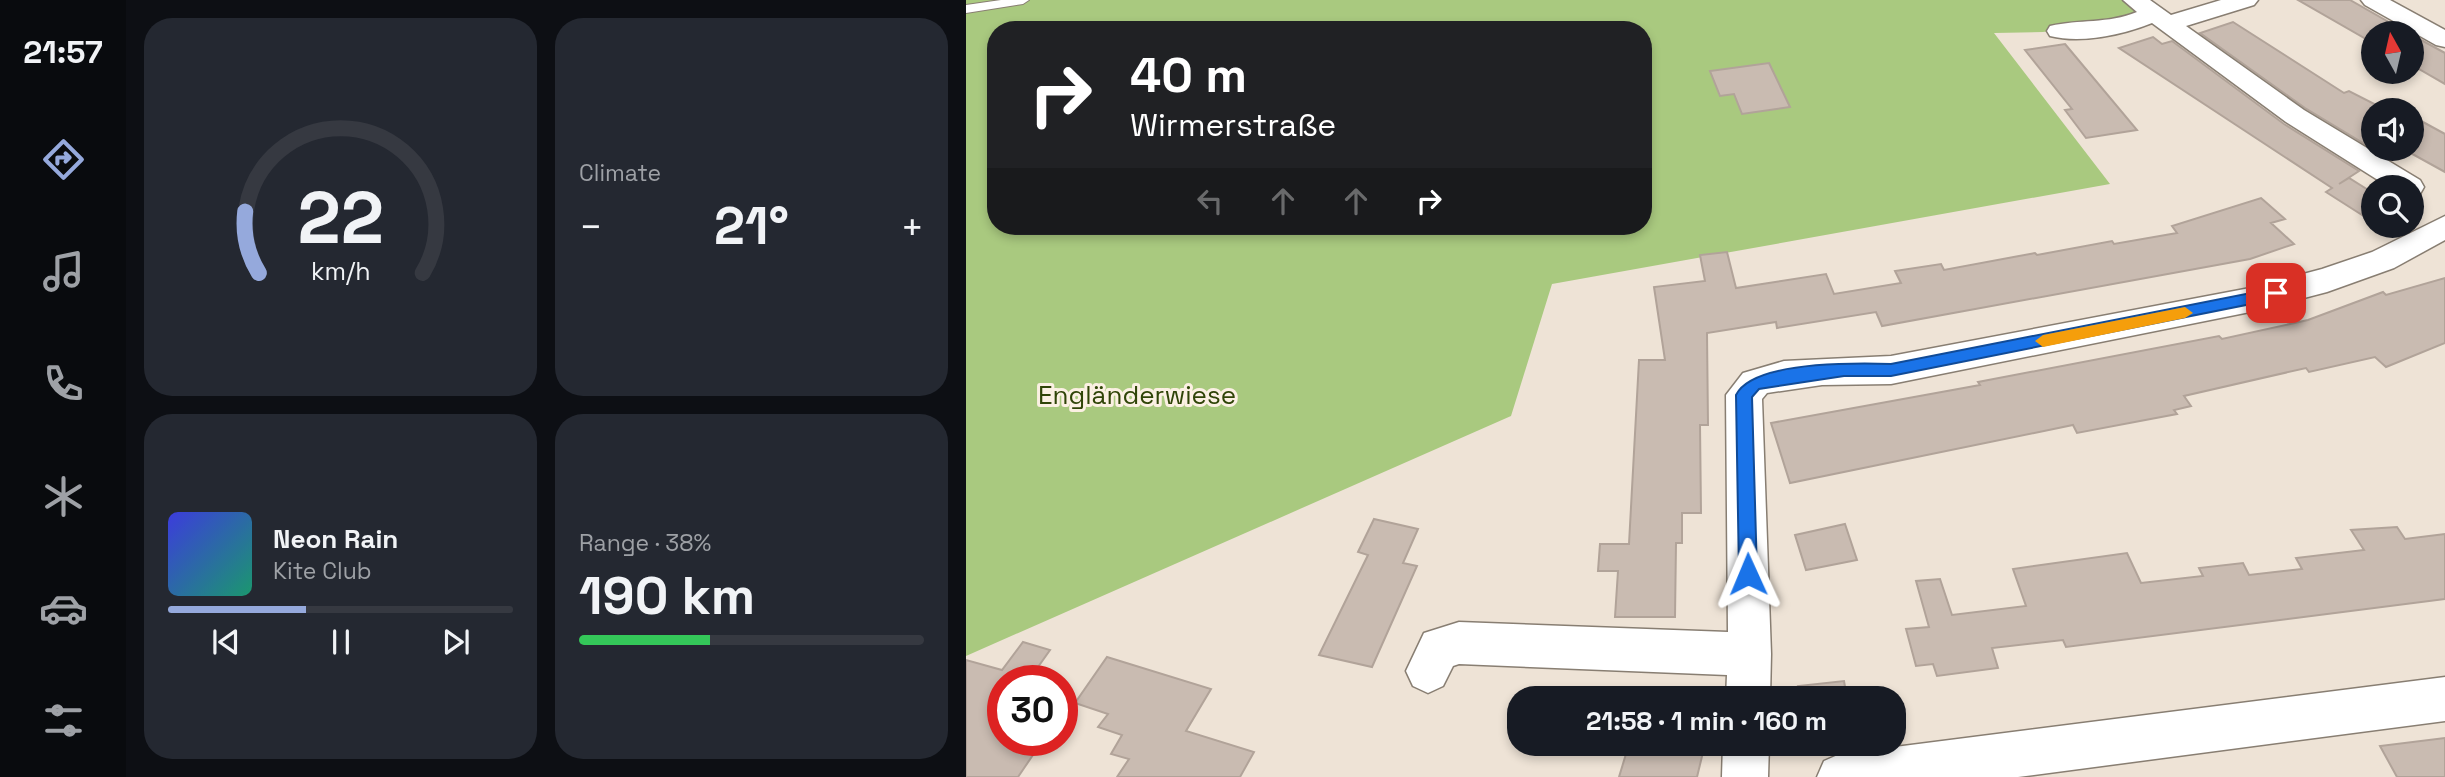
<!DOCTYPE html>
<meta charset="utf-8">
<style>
:root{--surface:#171b24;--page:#242831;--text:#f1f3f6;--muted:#9ea1a6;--line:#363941;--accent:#95a9dc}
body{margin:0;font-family:"Space Grotesk",sans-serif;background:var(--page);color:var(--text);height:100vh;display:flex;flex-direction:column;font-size:26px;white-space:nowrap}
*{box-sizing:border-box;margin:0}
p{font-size:23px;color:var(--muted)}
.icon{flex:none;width:38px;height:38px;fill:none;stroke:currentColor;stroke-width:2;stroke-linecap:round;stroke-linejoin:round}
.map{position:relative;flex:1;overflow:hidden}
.details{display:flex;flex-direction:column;gap:18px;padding:18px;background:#0d0f14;width:840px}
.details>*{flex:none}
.top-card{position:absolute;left:21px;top:21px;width:665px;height:214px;border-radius:28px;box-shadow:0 4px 10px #0003;background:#202124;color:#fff;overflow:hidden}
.needle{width:46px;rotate:352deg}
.fabs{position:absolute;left:1395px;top:21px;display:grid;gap:14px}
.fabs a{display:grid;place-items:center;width:63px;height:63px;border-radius:50%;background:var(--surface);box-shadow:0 4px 10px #0003;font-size:35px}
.speed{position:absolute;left:21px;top:665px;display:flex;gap:14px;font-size:35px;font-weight:700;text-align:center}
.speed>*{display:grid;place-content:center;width:91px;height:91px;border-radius:50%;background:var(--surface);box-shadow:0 4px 10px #0003;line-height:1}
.speed .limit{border:10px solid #d22;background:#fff;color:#111}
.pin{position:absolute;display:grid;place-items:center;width:60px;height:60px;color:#fff;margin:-30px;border-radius:14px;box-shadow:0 4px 10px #0006}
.me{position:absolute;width:77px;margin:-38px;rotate:359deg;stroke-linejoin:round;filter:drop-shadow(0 0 5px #0008)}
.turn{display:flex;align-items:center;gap:24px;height:147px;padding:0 28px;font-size:32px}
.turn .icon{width:91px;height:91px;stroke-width:2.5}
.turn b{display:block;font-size:49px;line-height:60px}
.lanes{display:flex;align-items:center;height:66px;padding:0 28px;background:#0003;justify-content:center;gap:35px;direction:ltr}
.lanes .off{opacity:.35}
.big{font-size:52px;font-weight:700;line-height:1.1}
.details .widget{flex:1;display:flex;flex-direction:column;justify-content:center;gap:10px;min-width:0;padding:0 24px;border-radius:28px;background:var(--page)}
.details .dial{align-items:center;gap:0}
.dial svg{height:182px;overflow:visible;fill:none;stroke:var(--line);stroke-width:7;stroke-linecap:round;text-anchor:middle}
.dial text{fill:var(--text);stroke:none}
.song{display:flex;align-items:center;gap:21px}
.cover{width:84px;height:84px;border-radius:10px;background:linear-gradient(135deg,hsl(240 70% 55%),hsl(160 70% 35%))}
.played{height:7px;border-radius:4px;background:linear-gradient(90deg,var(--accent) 40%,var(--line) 40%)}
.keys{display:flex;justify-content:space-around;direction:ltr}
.heat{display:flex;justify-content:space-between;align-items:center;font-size:38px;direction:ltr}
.charge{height:10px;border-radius:5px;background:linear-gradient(90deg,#34c759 38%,var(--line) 0)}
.details .tiles{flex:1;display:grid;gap:18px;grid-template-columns:repeat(2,1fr)}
.trip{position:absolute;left:541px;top:686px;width:399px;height:70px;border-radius:28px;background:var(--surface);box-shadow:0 4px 10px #0003;font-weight:700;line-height:70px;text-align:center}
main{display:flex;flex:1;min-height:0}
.tab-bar{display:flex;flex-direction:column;width:126px;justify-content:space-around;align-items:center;background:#090b0e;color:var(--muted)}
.tab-bar .icon{width:49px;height:49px}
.tab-bar .active{color:var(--accent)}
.tab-bar b{font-size:32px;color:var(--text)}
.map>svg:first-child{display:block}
.green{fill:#a9c97f;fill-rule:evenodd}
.building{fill:#c9bbb1;stroke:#b1a399;stroke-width:2}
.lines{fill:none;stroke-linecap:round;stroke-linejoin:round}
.lane-casing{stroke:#887e72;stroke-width:2}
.street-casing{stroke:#887e72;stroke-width:3}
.lane{fill:#fff;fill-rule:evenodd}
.street{fill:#fff;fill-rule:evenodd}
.route{fill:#1a73e8;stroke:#114b97;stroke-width:2}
.slow{fill:#f59e0b}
.labels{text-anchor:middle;stroke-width:6;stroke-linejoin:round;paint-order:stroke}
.park-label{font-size:26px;fill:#2f4407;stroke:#fbf0e3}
</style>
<main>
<nav class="tab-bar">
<b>21:57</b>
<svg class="icon active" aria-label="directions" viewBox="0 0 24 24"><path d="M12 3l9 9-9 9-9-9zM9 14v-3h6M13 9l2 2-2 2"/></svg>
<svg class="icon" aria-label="music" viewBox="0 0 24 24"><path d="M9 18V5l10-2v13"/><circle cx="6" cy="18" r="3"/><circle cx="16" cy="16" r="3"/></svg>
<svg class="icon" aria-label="phone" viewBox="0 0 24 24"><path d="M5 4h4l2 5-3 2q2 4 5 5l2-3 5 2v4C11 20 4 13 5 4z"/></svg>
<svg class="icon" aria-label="climate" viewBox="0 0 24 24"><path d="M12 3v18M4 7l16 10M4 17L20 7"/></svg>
<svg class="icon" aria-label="car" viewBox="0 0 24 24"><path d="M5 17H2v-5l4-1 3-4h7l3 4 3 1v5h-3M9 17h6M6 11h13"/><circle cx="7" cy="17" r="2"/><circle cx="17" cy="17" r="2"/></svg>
<svg class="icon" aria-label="filters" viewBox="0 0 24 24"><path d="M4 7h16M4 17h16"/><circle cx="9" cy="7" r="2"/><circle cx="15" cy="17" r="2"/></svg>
</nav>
<section class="details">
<div class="tiles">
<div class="widget dial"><svg viewBox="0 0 100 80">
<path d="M14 69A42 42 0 1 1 86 69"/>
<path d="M14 69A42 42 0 0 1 8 42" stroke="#95a9dc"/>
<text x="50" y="56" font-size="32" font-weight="700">22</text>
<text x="50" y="72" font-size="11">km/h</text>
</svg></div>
<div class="widget"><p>Climate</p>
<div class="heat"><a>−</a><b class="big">21°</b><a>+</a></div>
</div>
<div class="widget">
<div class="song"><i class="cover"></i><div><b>Neon Rain</b><p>Kite Club</p></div></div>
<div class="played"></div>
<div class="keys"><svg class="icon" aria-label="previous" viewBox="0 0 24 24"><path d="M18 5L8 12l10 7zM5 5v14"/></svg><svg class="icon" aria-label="pause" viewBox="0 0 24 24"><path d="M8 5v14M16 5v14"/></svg><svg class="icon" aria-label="next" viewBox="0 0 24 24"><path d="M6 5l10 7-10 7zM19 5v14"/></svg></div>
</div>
<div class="widget"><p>Range · 38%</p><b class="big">190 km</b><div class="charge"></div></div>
</div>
</section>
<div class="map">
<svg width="1479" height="777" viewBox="0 0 1479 777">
<rect width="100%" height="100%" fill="#eee3d6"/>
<path class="green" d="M0 0H1160L1174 12 1161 21 1077 32 1028 33 1144 184 586 284 545 416 0 656ZM30 30H677V226H30Z"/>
<g class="building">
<path d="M1332 0H1384L1442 33H1407V43Z"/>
<path d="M1267 22 1378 93 1383 91 1420 110H1407V149L1339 108 1234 33Z"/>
<path d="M1446 35 1479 53V84L1446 65Z"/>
<path d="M1187 37 1196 44 1206 41 1318 124 1393 171 1373 184 1383 178 1407 193V222L1360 192 1366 188 1153 48Z"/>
<path d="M1099 44 1171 130 1120 138 1099 110 1106 109 1059 50Z"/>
<path d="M803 63 824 107 776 114 768 94 754 96 744 71Z"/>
<path d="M1446 116 1479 134V172L1441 151 1438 153 1430 149H1446Z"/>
<path d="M1295 198 1319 219 1305 223 1328 244 1284 259 916 326 910 312 811 328 810 322 741 333 742 425H734L735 513H716V543H710L709 617H649L652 571H632L634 544H663L673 360H699L688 287 739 281 734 255 761 252 770 288 860 274 868 294 935 283 929 271 975 264 978 270 1069 253 1071 255 1146 241 1148 244 1211 233 1206 226Z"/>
<path d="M1479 278V343L1420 367 1409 357 1343 372 1340 368 1218 396 1225 406 1208 410 1211 414 1111 433 1107 425 824 483 805 423 1014 385 1012 382 1253 336 1256 339 1342 320 1417 292 1420 295Z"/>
<path d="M408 519 452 529 437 563 451 566 406 667 353 655 402 555 392 552Z"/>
<path d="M879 524 891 560 840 570 829 535Z"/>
<path d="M1431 527 1439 539 1479 534V599L1100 647 1097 640 1026 648 1032 668 971 676 967 664 950 666 940 629 963 627 950 581 974 579 986 615 1060 606 1047 569 1161 553 1175 583 1237 576 1233 568 1277 563 1283 575 1336 569 1330 558 1398 550 1385 530Z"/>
<path d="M57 642 84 650 62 681H37V740H47L71 749 52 777H0V660L36 670Z"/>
<path d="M141 657 245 689 220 731 288 752 274 777H151L163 759 145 754 156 735 132 727 142 714 109 703Z"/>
<path d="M878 681 881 698H835L832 686Z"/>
<path d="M1479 738V777H1431L1414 746Z"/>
<path d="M663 744H739L731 777H653Z"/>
</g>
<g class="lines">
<defs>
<path id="lane" d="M35 0H63L57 4 0 13V5Z"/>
<g id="street">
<path d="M1157 0H1184L1205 15 1255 0H1292L1288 5 1220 26 1338 110 1454 180 1458 187 1454 194 1446 196V187H1423L1320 122 1186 23C1156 35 1115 44 1084 36L1081 31 1084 26C1113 19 1142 24 1171 12Z"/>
<path d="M1395 0H1424L1479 30V47L1470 45 1399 5Z"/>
<path d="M1479 216V240L1428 268 1361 292 1284 312 925 384 856 385 801 393 796 399 805 654 804 698H760L761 675 493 664 487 666 477 686 462 693 447 686 440 671 458 633 493 622 762 632 760 395 777 373 818 361 925 356 1284 288 1356 269 1406 252Z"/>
<path d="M1479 677V721L1052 777H851L858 761 874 754Z"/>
<path d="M757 744H803L802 777H756Z"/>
</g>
</defs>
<use href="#lane" class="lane-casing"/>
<use href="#street" class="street-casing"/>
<use href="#lane" class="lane"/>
<use href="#street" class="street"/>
</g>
<path class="route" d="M1310 288 1317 293 1310 299 925 376H878L793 389 786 397 791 574 789 580 782 583 776 580 773 574 770 395C787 361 890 363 925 364Z"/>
<path class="slow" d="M1219 307 1227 313 1219 318 1077 347 1069 341 1077 335Z"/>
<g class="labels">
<g class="park-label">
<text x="171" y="404">Engländerwiese</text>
</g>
</g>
</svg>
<div class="fabs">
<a><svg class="needle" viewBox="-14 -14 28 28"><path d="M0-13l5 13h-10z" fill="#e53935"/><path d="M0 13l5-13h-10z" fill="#9ea1a6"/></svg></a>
<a><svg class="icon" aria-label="sound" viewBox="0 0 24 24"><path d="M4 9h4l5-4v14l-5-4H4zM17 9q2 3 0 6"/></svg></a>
<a><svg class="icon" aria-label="search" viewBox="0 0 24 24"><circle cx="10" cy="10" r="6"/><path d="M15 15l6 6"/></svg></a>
</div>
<div class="speed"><div class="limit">30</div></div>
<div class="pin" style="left:1310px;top:293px;background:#d93025"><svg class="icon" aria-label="arrive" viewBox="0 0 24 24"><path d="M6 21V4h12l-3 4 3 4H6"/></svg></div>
<svg class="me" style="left:782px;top:574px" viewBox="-20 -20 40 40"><path d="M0-17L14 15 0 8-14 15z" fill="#1a73e8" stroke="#fff" stroke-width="4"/></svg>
<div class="trip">21:58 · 1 min · 160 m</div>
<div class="top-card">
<div class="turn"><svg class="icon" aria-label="right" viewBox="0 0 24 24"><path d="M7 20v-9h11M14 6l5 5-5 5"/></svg><div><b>40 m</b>Wirmerstraße</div></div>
<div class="lanes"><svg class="icon off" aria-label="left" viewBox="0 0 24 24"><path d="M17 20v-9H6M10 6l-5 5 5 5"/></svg><svg class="icon off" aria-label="ahead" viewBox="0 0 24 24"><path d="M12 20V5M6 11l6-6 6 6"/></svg><svg class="icon off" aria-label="ahead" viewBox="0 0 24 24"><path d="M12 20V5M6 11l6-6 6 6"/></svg><svg class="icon" aria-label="right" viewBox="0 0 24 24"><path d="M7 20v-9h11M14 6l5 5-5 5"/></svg></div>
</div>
</div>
</main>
